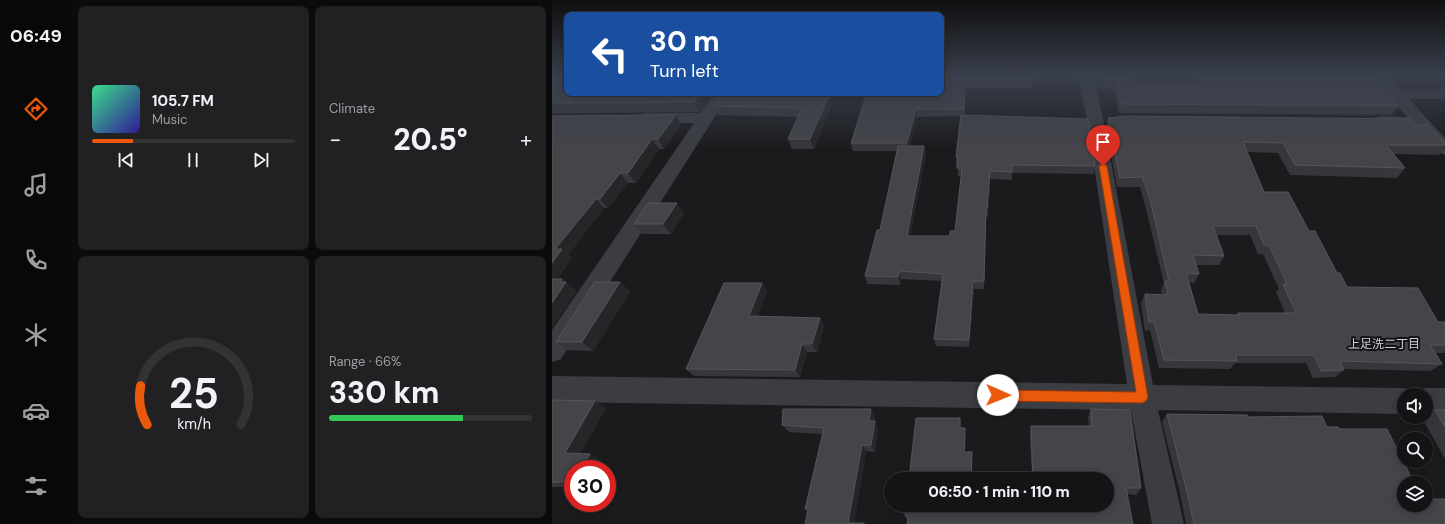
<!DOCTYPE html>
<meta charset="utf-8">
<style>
:root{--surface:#141416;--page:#212123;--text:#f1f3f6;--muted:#9d9ea1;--line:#333335;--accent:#ea580c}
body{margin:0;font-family:"DM Sans","Noto Sans JP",sans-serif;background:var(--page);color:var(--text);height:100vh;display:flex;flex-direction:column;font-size:15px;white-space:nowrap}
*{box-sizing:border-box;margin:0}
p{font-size:13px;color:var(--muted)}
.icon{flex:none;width:22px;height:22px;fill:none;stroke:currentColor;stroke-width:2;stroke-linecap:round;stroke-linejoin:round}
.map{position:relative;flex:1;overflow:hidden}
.details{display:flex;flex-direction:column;gap:6px;padding:6px;background:#0b0b0c;width:480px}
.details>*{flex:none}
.top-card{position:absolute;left:12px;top:12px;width:380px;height:84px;border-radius:8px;box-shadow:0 2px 10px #0003,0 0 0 1px var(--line);background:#1a4fa0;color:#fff;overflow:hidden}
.fabs{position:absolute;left:845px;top:388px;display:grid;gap:8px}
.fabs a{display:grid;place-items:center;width:36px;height:36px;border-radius:50%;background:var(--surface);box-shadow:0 2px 10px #0003,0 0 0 1px var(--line);font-size:20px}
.speed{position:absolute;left:12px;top:460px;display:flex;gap:8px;font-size:20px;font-weight:700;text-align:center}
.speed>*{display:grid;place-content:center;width:52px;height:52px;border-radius:50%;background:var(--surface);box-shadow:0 2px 10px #0003,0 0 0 1px var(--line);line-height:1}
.speed .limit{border:6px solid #d22;background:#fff;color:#111}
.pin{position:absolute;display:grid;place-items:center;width:34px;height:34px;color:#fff;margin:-41px -17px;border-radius:50% 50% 50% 0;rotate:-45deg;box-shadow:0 0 4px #0007}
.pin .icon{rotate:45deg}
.me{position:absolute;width:44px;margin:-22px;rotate:91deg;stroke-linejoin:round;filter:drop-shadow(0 0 3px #0008)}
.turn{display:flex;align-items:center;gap:14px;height:84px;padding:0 20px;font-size:18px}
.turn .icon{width:52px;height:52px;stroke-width:2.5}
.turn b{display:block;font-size:28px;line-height:34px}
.big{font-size:30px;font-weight:800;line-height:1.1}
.details .card{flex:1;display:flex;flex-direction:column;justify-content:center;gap:6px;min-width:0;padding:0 14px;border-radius:8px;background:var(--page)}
.details .dial{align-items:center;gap:0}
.dial svg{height:104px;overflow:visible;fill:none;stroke:var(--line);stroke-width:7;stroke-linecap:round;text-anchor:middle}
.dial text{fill:var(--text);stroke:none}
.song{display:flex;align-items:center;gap:12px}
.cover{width:48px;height:48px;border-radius:6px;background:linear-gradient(135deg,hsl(150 70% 55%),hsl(250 70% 35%))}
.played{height:4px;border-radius:2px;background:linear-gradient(90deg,var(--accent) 20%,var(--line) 20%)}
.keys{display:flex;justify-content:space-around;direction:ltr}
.heat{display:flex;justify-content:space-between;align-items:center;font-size:22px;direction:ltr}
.charge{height:6px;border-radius:3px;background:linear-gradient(90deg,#34c759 66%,var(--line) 0)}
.details .tiles{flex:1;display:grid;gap:6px;grid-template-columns:repeat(2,1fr)}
.trip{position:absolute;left:332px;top:472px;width:230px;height:40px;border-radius:20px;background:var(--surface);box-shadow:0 2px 10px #0003,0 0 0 1px var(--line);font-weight:800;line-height:40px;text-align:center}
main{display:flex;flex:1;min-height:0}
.tabs{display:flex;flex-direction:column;width:72px;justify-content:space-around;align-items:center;background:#080809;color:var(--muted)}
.tabs .icon{width:28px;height:28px}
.tabs .selected{color:var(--accent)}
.tabs b{font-size:18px;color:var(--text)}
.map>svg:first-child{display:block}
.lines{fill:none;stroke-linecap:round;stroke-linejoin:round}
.minor{fill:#3b3d42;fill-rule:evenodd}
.wall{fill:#37373b;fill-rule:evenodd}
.shaded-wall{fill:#262629}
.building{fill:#444449;stroke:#54565b;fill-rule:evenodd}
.route{fill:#ea580c;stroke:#983908}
.labels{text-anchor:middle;stroke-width:4;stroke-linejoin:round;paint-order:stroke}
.neighbourhood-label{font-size:12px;fill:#ced1d8;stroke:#151518}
</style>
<main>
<nav class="tabs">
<b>06:49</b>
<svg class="icon selected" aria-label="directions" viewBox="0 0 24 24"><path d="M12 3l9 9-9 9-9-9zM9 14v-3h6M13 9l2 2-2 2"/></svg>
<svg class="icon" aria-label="music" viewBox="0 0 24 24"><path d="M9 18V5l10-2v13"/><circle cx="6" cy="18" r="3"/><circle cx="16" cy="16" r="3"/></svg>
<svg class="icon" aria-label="phone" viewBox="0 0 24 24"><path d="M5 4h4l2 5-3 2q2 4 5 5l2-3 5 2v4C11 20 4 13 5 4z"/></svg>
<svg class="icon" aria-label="climate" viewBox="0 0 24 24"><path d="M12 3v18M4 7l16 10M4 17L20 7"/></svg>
<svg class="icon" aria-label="car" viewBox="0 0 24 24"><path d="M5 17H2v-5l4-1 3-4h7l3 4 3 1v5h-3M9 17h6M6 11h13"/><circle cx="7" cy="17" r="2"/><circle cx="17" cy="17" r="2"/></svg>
<svg class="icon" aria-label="filters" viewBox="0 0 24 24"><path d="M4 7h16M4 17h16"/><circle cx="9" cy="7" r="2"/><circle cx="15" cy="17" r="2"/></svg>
</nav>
<section class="details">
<div class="tiles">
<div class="card">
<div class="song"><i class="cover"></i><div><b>105.7 FM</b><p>Music</p></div></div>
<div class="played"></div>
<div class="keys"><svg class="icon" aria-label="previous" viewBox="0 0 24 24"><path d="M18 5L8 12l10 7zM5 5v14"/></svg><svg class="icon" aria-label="pause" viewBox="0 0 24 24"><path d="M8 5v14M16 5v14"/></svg><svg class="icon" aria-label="next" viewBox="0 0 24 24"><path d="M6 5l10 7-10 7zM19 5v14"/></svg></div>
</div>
<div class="card"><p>Climate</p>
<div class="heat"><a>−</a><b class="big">20.5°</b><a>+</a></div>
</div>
<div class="card dial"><svg viewBox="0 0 100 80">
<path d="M14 69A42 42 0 1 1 86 69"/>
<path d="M14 69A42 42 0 0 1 9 39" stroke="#ea580c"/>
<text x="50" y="56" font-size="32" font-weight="700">25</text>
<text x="50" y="72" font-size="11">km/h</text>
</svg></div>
<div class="card"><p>Range · 66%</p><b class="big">330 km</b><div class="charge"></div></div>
</div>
</section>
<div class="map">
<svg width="893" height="524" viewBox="0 0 893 524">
<rect width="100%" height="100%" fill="#1b1b1d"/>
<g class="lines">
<g class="minor">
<path d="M526 76H542L551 119 601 385 852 388 862 392 863 395H852V414L606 410 632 524H600L579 410 0 402V376L575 384 535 119Z"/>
<path d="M820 76H836L848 89H893V99H857L893 138V155L887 153 864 127 824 125 822 121 824 117 830 116 855 117Z"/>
<path d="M162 93H178L9 359 0 362V330L142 123H95L89 122 87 118 89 114 95 113H148Z"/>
<path d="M874 388H893V414H874V395H863L864 392Z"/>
</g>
</g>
<g class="wall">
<path d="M0 76 15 93H160L147 112 0 113Z"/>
<path d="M389 76H482V83H480L479 88H413V115L543 166 542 174 460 173V180L438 179 436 217H434L432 289H422L417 347 384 346 382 339 390 281 349 279 348 285 315 284 313 276 328 230 345 151H301L299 143ZM408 116 404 157V165H406V176H409L403 231 398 236H358L374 154 372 146H358L365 117Z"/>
<path d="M544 76H581L582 79 581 82 646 84 641 76H820L846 106 840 115 567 113 562 91V89H546Z"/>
<path d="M169 93H284L262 149H240L236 139 246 117 166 115 161 106Z"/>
<path d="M0 116 129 125 112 149H107L84 183H76L56 208H52L16 255 20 258 5 279H10L25 291 0 327Z"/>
<path d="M556 118 863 125 893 143V148L887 155 842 154 853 168 845 178 738 175 726 153 695 152 712 192 757 231 795 287 886 322H893V353H884L890 364 878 371 792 369V370L783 377 761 378 754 363H683L678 369 607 368 598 330 593 331 589 303 593 294 610 295 609 290 612 283 594 209 588 187H565L554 127ZM665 235H698L706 254H711L727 289 724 292 733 313H686L684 315 646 314 637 282 642 283 647 274 644 265H667L672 256Z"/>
<path d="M132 213 119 234H90L82 224Z"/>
<path d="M68 282 78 292 41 351 16 350 4 342Z"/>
<path d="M210 283 215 291 206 316 268 318 272 326 265 352H255L248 377 142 376 134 369Z"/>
<path d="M0 400 43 401 54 408 28 454H38L49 460 21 469V487H0Z"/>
<path d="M539 409 578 410 589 488 584 495 575 494 581 524H355V520L353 516 354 505H555V479H480L478 434 479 426H537L536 417Z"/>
<path d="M883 410H893V459L870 418 871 417H874V416Z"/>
<path d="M615 414 696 417 775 427 788 429 852 505 893 524H634L628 493 610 422Z"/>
<path d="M323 416 322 421 326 428 323 452 314 451 302 523H312L313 524H253L256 511 253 509 271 434 237 432 230 425Z"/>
</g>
<g class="shaded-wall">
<path d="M149 93H160L147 112 142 102Z"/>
<path d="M278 93H284L262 149 258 139Z"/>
<path d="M364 109 365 117 357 151 355 143Z"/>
<path d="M124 115 129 125 112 149 106 139Z"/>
<path d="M100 139 107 149 84 183 76 173Z"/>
<path d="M372 146 374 154 356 244 355 236Z"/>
<path d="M438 171V179L436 217 435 209Z"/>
<path d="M68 173 76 183 56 208 48 199Z"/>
<path d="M44 199 52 208 16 255 20 258 0 286V263L3 249Z"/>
<path d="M125 203 132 213 119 234 111 224Z"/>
<path d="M434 209V217L432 289V281Z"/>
<path d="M348 271 349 279 348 285 346 277Z"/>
<path d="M10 279 25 291 0 327V303L8 282Z"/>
<path d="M421 281 422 289 417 347V340Z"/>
<path d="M68 282 78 292 41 351 30 342Z"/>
<path d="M210 283 215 291 203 324 197 316Z"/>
<path d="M268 318 272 326 265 352 260 344Z"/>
<path d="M250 344 255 352 248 377 243 370Z"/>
<path d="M43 401 54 408 25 459 13 453Z"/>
<path d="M319 409 323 416 321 428 317 421Z"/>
<path d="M408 418 409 426V435L408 428Z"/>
<path d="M323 421 326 428 323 452 319 445Z"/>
<path d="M413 428 414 435 413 459 412 452Z"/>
<path d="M310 445 314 451 302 524 296 523Z"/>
<path d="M420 452 421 459 420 479H419Z"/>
<path d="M38 454 49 460 44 469H29Z"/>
</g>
<g class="building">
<path d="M0 76H15V93H149L142 102 0 103Z"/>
<path d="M389 76H479L480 80H413L412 109H364L355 143H299L315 93H389Z"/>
<path d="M547 76H581L582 79H548Z"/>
<path d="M650 76H820L846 106 569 104 564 82 655 84Z"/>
<path d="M169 93H278L258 139H236L250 108 161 106Z"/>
<path d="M124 115 106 139H100L76 173H68L48 199H44L3 249H10L0 263V116Z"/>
<path d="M409 115 536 119 543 166 460 165V172L438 171 435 209H434L432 281H421L417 340 382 339 391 274 348 271 346 277 313 276 325 230H328L346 146H372L355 236H398V231H403L410 168H405L406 157H404Z"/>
<path d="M573 116 858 119 863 125H876L893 143V145H834L853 168 743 165 731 143 691 142 712 192H736L757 231H763L785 273H788L795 287 866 288 886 322H893V345H878L890 364 788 361 792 370 769 371 762 355H683L685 361 612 360 602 322H597L593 294 616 295 613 281H617L598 199 590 177 568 178 556 118ZM661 226H704L712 245H717L735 284H731L744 313H686L687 315 646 314 634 273 647 274 641 255 672 256Z"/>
<path d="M96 203H125L111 224H82Z"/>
<path d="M0 279H10L8 282H14L0 303Z"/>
<path d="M43 282H68L30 342H4Z"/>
<path d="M172 283H210L197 316 268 318 260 344H250L243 370 134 369Z"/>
<path d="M0 400 43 401 13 453 38 454 29 469H21V482H0Z"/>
<path d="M231 409H319L317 421H323L319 445H310L296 523H312V524H253L256 509H253L272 428 230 425Z"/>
<path d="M539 409 578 410 589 488H574L581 524H355L356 516H353L354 505H555V479H481L479 426H540Z"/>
<path d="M883 410H893V427Z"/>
<path d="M615 414 695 415 696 417 770 416 775 427H786L788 429H835L862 483H852V505H874V499H893V524H642L634 488Z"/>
<path d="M364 418H408V428H413L412 452H420L419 479H357Z"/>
</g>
<linearGradient id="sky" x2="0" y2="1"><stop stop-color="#0f0f10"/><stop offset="0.51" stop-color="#393f4c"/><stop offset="1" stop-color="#393f4c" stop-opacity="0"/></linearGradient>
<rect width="893" height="149" fill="url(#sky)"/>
<path class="route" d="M551 163 555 166 596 397 594 401 590 403 446 401 443 399 441 395 443 392 446 390 584 392 547 166Z"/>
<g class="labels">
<g class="neighbourhood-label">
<text x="832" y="348">上足洗二丁目</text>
</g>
</g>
</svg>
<div class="fabs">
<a><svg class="icon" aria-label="sound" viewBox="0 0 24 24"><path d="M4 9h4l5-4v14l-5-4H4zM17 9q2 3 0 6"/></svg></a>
<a><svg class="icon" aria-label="search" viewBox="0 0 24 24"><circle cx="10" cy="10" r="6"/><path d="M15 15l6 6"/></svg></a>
<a><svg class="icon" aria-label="layers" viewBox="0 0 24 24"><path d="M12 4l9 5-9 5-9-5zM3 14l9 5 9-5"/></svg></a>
</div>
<div class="speed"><div class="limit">30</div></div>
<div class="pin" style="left:551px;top:166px;background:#d93025"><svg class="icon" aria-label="arrive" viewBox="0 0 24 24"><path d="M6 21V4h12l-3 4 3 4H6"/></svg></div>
<svg class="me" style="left:446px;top:395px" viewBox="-20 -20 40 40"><circle r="19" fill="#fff"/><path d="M0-13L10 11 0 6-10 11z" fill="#ea580c"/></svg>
<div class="trip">06:50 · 1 min · 110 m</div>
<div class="top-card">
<div class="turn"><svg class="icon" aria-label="left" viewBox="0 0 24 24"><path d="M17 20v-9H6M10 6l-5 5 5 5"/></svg><div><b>30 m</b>Turn left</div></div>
</div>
</div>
</main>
